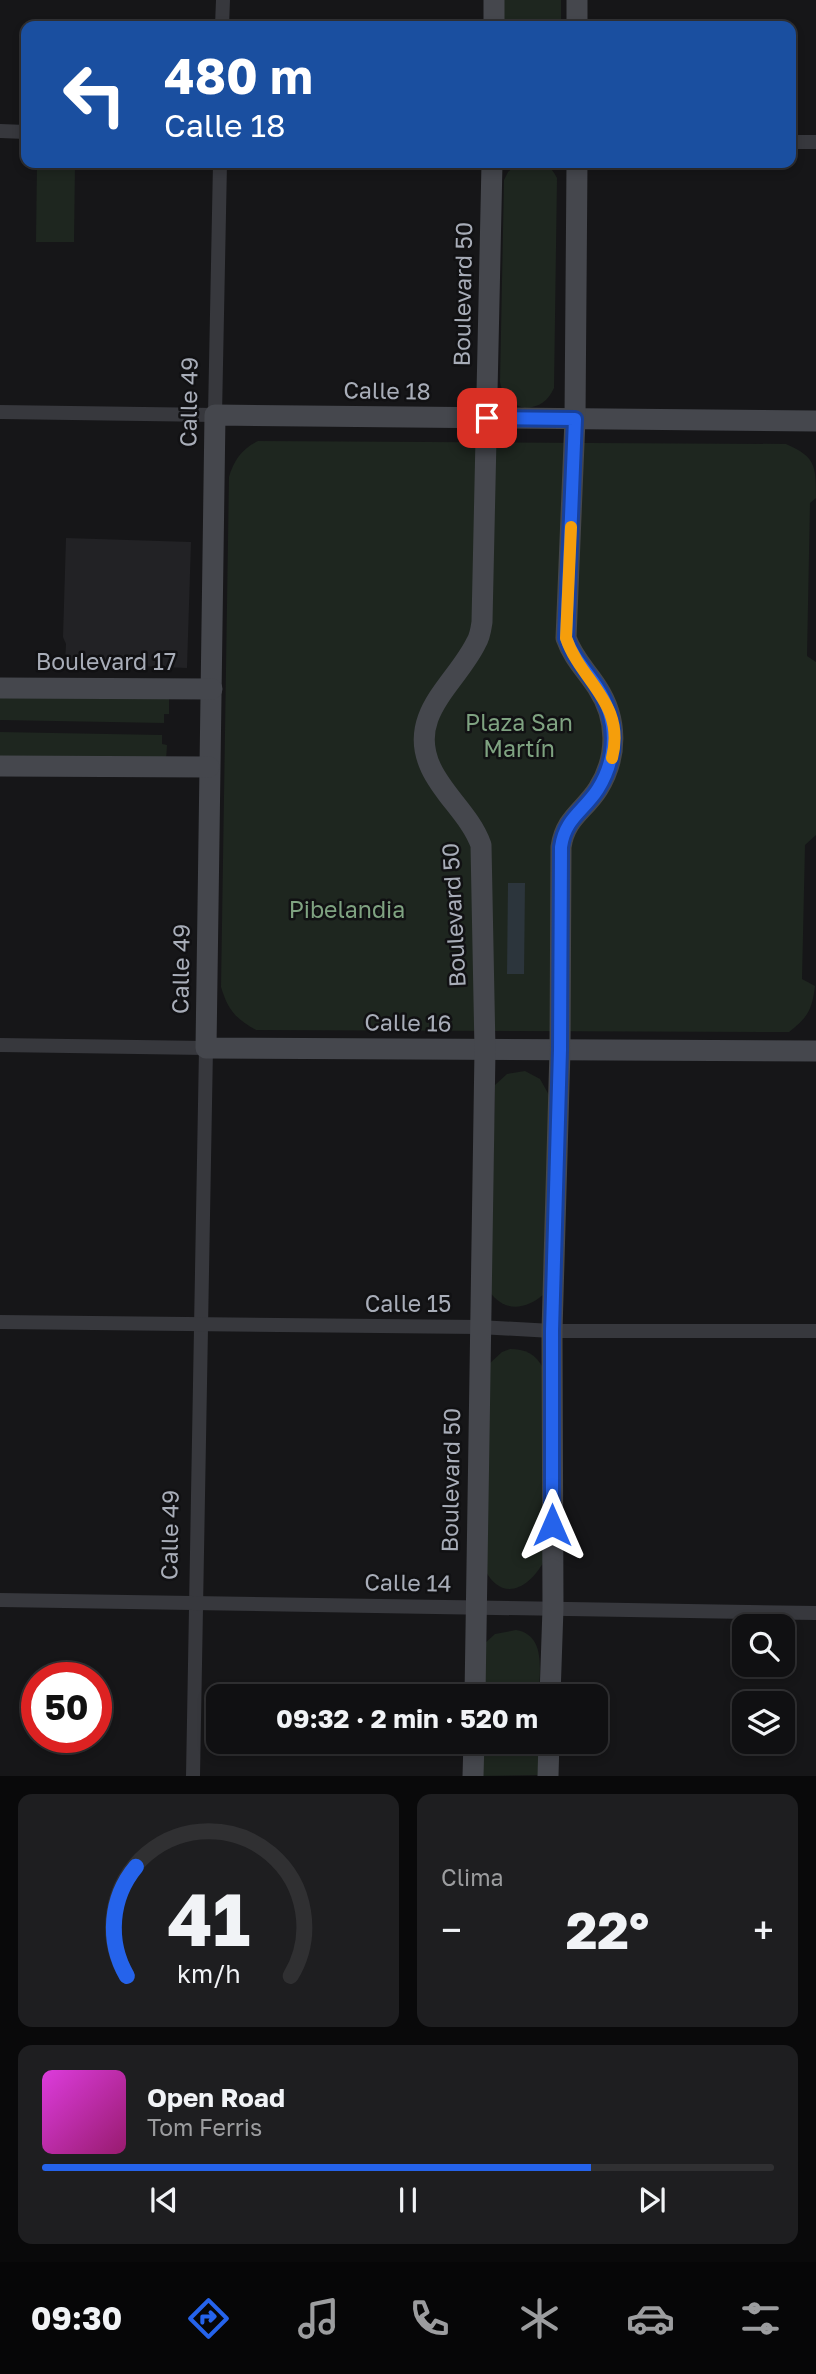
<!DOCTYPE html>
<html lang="es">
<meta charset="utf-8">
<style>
:root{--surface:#101012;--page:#1e1e20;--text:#f1f3f6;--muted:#9c9d9f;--line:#303032;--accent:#2563eb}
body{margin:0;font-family:"Golos Text",sans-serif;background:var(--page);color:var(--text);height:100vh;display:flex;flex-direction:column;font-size:26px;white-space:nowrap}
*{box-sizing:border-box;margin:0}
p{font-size:23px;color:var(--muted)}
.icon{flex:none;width:38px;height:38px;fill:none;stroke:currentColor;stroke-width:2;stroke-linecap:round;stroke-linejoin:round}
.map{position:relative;height:1776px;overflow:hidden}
.panel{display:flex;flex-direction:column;gap:18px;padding:18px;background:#09090a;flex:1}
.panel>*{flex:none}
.top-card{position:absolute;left:21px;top:21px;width:775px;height:147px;border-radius:14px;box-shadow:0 4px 10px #0003,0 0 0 2px var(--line);background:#1a4fa0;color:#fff;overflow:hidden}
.fabs{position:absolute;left:732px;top:1614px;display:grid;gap:14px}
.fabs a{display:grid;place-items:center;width:63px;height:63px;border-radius:14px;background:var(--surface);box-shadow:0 4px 10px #0003,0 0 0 2px var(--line);font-size:35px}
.speed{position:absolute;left:21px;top:1662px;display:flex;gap:14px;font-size:35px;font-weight:700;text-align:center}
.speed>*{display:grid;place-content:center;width:91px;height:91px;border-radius:50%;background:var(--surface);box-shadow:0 4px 10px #0003,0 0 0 2px var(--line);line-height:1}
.speed .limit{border:10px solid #d22;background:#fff;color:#111}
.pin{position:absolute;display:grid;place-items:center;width:60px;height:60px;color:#fff;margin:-30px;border-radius:14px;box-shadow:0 4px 10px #0006}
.me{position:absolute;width:77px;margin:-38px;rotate:0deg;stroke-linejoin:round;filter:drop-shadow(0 0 5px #0008)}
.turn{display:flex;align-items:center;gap:24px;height:147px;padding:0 28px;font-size:32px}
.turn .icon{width:91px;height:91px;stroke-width:2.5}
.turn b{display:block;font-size:49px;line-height:60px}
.big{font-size:52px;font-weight:700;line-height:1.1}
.panel .widget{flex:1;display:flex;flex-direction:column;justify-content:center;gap:10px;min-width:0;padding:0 24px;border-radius:14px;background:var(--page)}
.panel .dial{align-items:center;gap:0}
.dial svg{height:182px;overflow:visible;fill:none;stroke:var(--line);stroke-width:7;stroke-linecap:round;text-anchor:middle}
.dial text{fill:var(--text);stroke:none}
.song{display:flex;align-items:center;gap:21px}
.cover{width:84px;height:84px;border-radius:10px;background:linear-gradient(135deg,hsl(300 70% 55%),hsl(320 70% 35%))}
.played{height:7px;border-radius:4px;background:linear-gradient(90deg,var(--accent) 75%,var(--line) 75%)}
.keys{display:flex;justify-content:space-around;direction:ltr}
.heat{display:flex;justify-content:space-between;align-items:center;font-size:38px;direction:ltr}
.panel .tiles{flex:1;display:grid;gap:18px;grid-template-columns:1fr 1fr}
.widget:last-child{grid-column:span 2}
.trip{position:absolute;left:206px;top:1684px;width:402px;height:70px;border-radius:14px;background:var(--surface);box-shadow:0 4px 10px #0003,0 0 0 2px var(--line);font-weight:700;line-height:70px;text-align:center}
.menu{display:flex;height:112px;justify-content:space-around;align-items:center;background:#060607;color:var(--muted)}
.menu .icon{width:49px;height:49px}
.menu .selected{color:var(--accent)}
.menu b{font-size:32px;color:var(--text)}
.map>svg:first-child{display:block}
.built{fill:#222225}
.green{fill:#1e261f}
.water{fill:#2c353c}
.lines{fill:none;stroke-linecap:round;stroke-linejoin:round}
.minor{stroke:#37383d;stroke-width:14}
.secondary{stroke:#45474d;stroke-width:21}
.route-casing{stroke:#184099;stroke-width:18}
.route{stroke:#2563eb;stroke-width:12}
.slow{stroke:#f59e0b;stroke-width:12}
.labels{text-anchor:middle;stroke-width:5;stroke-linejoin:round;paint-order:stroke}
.street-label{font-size:23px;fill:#a8adb8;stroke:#111113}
.park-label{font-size:23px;fill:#7fa381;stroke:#111113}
</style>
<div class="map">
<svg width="816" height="1776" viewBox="0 0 816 1776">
<rect width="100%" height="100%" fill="#161618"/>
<path class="built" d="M66 538 191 542 187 668 65 663 66 644 63 637Z"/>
<g class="green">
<rect x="504" y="0" width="57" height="26"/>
<path d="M37 163H75L74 242H36Z"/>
<path d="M518 163C537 163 547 158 557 178L554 388C548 401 540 407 525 408 510 404 503 397 500 382L504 180 508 172Z"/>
<path d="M258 441 786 444C816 457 816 466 816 498L810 503 807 656 816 662V835L805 845 802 979 815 986C812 1010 808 1017 789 1032L256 1030C235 1018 228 1010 221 987L229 477C234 460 242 449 258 441Z"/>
<path d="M0 695 169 699V714H164V723L0 720Z"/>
<path d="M0 732 162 735V744L167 745 166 760 0 757Z"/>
<path d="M525 1071 540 1079 549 1095 543 1295C525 1310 504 1312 490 1292L495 1085 507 1074Z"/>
<path d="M510 1349C525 1349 536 1354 543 1368L544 1561C530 1587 503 1604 485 1570L489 1364 502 1352Z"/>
<path d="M516 1630C547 1635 539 1672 539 1696H482L484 1644 495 1634Z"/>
<path d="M481 1741H539V1775L480 1776Z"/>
</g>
<path class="water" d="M508 883H525L524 974H507Z"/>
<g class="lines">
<g class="minor">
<path d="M222 26 223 0"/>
<path d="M0 131 26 132"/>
<path d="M791 142H816"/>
<path d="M0 412 215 415 220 163"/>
<path d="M0 1045 206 1048 193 1776"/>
<path d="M0 1322 479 1327 552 1331H816"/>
<path d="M0 1600 816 1613"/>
</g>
<g class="secondary">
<path d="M494 26V0"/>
<path d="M577 26V0"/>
<path d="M816 421 215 415 206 1048 816 1051"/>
<path d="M0 688 212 689"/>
<path d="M0 766 209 767"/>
<path d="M475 1696 485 1050 481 845C470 815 444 796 431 768 406 715 456 684 476 643 480 637 481 629 482 622L492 163"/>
<path d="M550 1696 553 1608 552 1331 560 1050 561 847C565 818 584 811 598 789 618 757 618 719 597 687 586 670 573 658 566 638L575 419 577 163"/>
<path d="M473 1776 474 1741"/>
<path d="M548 1776 549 1741"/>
</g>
</g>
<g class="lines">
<defs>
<path id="route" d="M487 418 575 419 566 638C573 658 586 670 597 687 618 719 618 757 598 789 584 811 565 818 561 847L560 1050 552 1331V1525"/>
</defs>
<use href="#route" class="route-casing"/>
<use href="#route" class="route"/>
<path class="slow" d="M571 527 566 638C581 682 626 703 612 758"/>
</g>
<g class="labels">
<g class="street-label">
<text transform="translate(463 294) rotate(-89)" y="8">Boulevard 50</text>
<text transform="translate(387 391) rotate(1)" y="8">Calle 18</text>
<text transform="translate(189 402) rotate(-89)" y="8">Calle 49</text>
<text x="106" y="670">Boulevard 17</text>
<text transform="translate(454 915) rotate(-93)" y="8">Boulevard 50</text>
<text transform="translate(181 969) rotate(-89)" y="8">Calle 49</text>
<text transform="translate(408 1023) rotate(1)" y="8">Calle 16</text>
<text x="408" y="1312">Calle 15</text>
<text transform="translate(451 1480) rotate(-89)" y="8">Boulevard 50</text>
<text transform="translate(170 1535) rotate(-89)" y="8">Calle 49</text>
<text transform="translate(408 1583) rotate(1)" y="8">Calle 14</text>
</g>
<g class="park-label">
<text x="519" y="731">Plaza San<tspan x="519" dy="26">Martín</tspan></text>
<text x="347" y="918">Pibelandia</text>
</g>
</g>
</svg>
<div class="fabs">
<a><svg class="icon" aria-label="search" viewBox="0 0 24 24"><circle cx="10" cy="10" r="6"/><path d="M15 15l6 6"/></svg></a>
<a><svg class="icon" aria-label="layers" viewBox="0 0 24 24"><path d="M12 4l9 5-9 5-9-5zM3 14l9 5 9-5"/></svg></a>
</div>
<div class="speed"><div class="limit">50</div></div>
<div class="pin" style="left:487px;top:418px;background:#d93025"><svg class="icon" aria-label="arrive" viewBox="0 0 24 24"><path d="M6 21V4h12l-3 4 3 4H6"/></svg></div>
<svg class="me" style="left:552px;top:1525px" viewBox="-20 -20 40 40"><path d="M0-17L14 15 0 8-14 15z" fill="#2563eb" stroke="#fff" stroke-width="4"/></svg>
<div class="trip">09:32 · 2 min · 520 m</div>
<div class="top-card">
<div class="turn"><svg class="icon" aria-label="left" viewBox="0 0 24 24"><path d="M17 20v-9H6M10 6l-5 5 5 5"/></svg><div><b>480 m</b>Calle 18</div></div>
</div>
</div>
<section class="panel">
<div class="tiles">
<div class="widget dial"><svg viewBox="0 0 100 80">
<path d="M14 69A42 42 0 1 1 86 69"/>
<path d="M14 69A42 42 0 0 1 18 21" stroke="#2563eb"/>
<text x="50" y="56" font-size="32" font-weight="700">41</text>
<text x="50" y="72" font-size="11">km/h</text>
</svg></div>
<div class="widget"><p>Clima</p>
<div class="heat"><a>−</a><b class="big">22°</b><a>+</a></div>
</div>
<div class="widget">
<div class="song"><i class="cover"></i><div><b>Open Road</b><p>Tom Ferris</p></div></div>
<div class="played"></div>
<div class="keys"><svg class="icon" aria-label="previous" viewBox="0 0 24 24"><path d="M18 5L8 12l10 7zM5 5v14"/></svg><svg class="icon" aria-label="pause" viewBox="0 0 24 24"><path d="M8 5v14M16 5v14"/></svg><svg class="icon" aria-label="next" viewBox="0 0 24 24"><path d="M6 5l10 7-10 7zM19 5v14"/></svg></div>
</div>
</div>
</section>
<nav class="menu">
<b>09:30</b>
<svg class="icon selected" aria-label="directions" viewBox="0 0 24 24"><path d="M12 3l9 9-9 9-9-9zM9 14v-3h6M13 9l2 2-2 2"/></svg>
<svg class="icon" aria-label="music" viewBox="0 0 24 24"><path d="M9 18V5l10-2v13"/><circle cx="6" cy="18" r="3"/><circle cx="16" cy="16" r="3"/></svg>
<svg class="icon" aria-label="phone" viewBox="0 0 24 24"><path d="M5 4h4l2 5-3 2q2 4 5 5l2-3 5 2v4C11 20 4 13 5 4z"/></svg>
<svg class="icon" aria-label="climate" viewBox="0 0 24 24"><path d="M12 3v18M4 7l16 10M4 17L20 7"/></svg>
<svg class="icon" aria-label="car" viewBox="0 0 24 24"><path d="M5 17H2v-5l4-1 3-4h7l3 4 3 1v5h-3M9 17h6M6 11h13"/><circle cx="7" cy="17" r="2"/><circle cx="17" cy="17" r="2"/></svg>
<svg class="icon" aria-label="filters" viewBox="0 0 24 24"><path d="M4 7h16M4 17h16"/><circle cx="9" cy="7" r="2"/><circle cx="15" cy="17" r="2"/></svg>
</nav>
